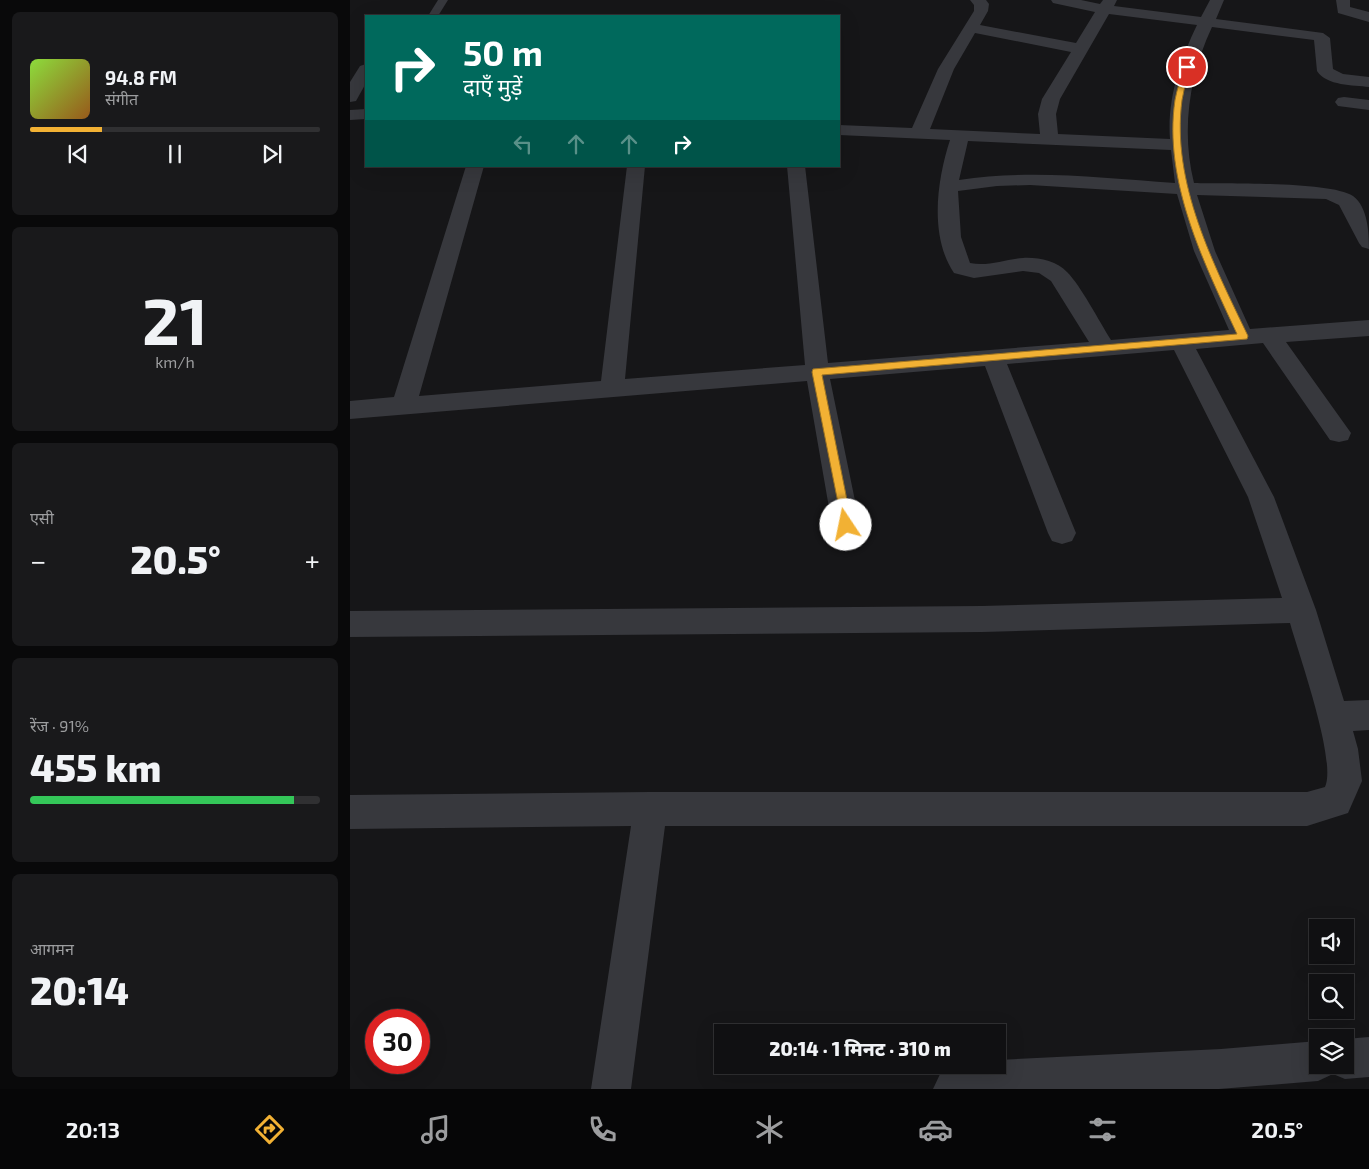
<!DOCTYPE html>
<html lang="hi">
<meta charset="utf-8">
<style>
:root{--surface:#101012;--page:#19191b;--text:#f1f3f6;--muted:#9c9d9f;--line:#303032;--accent:#f2b134}
body{margin:0;font-family:"Exo 2","Noto Sans Devanagari",sans-serif;background:var(--page);color:var(--text);height:100vh;display:flex;flex-direction:column;font-size:19px;white-space:nowrap}
*{box-sizing:border-box;margin:0}
p{font-size:16px;color:var(--muted)}
.icon{flex:none;width:28px;height:28px;fill:none;stroke:currentColor;stroke-width:2;stroke-linecap:round;stroke-linejoin:round}
.map{position:relative;flex:1;overflow:hidden}
.sheet{display:flex;flex-direction:column;gap:12px;padding:12px;background:#09090a;width:350px}
.sheet>*{flex:none}
.top-card{position:absolute;left:15px;top:15px;width:475px;height:152px;border-radius:0px;box-shadow:0 5px 20px #0002,0 0 0 1px var(--line);background:#00695c;color:#fff;overflow:hidden}
.tools{position:absolute;left:959px;top:919px;display:grid;gap:10px}
.tools a{display:grid;place-items:center;width:45px;height:45px;border-radius:0px;background:var(--surface);box-shadow:0 5px 20px #0002,0 0 0 1px var(--line);font-size:25px}
.speed{position:absolute;left:15px;top:1009px;display:flex;gap:10px;font-size:25px;font-weight:700;text-align:center}
.speed>*{display:grid;place-content:center;width:65px;height:65px;border-radius:50%;background:var(--surface);box-shadow:0 5px 20px #0002,0 0 0 1px var(--line);line-height:1}
.speed .limit{border:8px solid #d22;background:#fff;color:#111}
.pin{position:absolute;display:grid;place-items:center;width:42px;height:42px;color:#fff;margin:-21px;border:2px solid #fff;border-radius:50%;box-shadow:0 1px 5px #0007}
.me{position:absolute;width:55px;margin:-28px;rotate:349deg;stroke-linejoin:round;filter:drop-shadow(0 0 4px #0008)}
.turn{display:flex;align-items:center;gap:18px;height:105px;padding:0 15px;font-size:22px}
.turn .icon{width:65px;height:65px;stroke-width:2.5}
.turn b{display:block;font-size:35px;line-height:42px}
.lanes{display:flex;align-items:center;height:48px;padding:0 15px;background:#0003;justify-content:center;gap:25px;direction:ltr}
.lanes .off{opacity:.35}
.big{font-size:38px;font-weight:800;line-height:1.1}
.sheet .tile{flex:1;display:flex;flex-direction:column;justify-content:center;gap:8px;min-width:0;padding:0 18px;border-radius:8px;background:var(--page)}
.sheet .dial{align-items:center;gap:0}
.dial b{font-size:65px;line-height:1}
.song{display:flex;align-items:center;gap:15px}
.cover{width:60px;height:60px;border-radius:8px;background:linear-gradient(135deg,hsl(90 70% 55%),hsl(30 70% 35%))}
.played{height:5px;border-radius:2px;background:linear-gradient(90deg,var(--accent) 25%,var(--line) 25%)}
.keys{display:flex;justify-content:space-around;direction:ltr}
.heat{display:flex;justify-content:space-between;align-items:center;font-size:28px;direction:ltr}
.charge{height:8px;border-radius:4px;background:linear-gradient(90deg,#34c759 91%,var(--line) 0)}
.trip{position:absolute;left:364px;top:1024px;width:292px;height:50px;border-radius:0px;background:var(--surface);box-shadow:0 5px 20px #0002,0 0 0 1px var(--line);font-weight:800;line-height:50px;text-align:center}
.dock{display:flex;height:80px;justify-content:space-around;align-items:center;background:#060607;color:var(--muted)}
.dock .icon{width:35px;height:35px}
.dock .current{color:var(--accent)}
.dock b{font-size:22px;color:var(--text)}
main{display:flex;flex:1;min-height:0}
.map>svg:first-child{display:block}
.lines{fill:none;stroke-linecap:round;stroke-linejoin:round}
.service{fill:#37383d;fill-rule:evenodd}
.minor{fill:#37383d;fill-rule:evenodd}
.route{fill:#f2b134;stroke:#9d7322}
</style>
<main>
<section class="sheet">
<div class="tile">
<div class="song"><i class="cover"></i><div><b>94.8 FM</b><p>संगीत</p></div></div>
<div class="played"></div>
<div class="keys"><svg class="icon" aria-label="previous" viewBox="0 0 24 24"><path d="M18 5L8 12l10 7zM5 5v14"/></svg><svg class="icon" aria-label="pause" viewBox="0 0 24 24"><path d="M8 5v14M16 5v14"/></svg><svg class="icon" aria-label="next" viewBox="0 0 24 24"><path d="M6 5l10 7-10 7zM19 5v14"/></svg></div>
</div>
<div class="tile dial"><b>21</b><p>km/h</p></div>
<div class="tile"><p>एसी</p>
<div class="heat"><a>−</a><b class="big">20.5°</b><a>+</a></div>
</div>
<div class="tile"><p>रेंज · 91%</p><b class="big">455 km</b><div class="charge"></div></div>
<div class="tile"><p>आगमन</p><b class="big">20:14</b></div>
</section>
<div class="map">
<svg width="1019" height="1089" viewBox="0 0 1019 1089">
<rect width="100%" height="100%" fill="#161618"/>
<g class="lines">
<path class="service" d="M88 0H98L88 16H78Z"/>
<g class="minor">
<path d="M620 0H636L639 4 638 11 630 25 726 43 745 12 703 3 701 0H731L750 4 753 0H767L764 6 851 17 860 0H874L866 19 973 33 980 38 983 69 993 74 1019 77V87C1003 85 977 86 967 71L964 40 862 27C839 76 831 131 844 183 876 184 980 181 1003 196 1018 207 1019 233 1019 249L1012 247 1009 243 989 205 976 199 847 195 865 251 900 329 1019 320V336L936 342 1001 433 998 440 989 442 980 440 913 343 846 349 924 497 966 610 994 701 1019 700V730L1003 731 1008 749 1012 781 998 813 957 826H315L281 1089H241L281 826 0 829V795L300 792H957L975 787C987 761 949 655 940 623L632 632 0 637V611L632 606 932 598 898 497 824 350 657 364 726 533 722 541 712 544 702 541 698 533 635 366 480 379 510 525 506 533 496 536 486 533 482 525 457 381 0 419V401L44 397 116 166H134L69 396 251 381 277 166H295L275 379 455 365 437 166H455L478 363 739 342 701 281 689 273 673 271 624 278 604 273C579 236 587 180 600 140L489 135V125L562 128 588 69 624 11V5ZM759 14 847 25C830 60 817 100 820 139L708 134 706 114 710 99ZM625 33 721 52 692 99 688 114 690 134 580 129 604 69ZM618 141 821 150 825 183C752 178 681 169 609 180ZM680 185 827 194 844 251 879 330 761 340C749 321 731 286 717 272 707 261 687 257 673 258 655 259 638 267 620 263L611 237 608 191 647 186Z"/>
<path d="M986 0H1000V7L1019 12V22L988 13Z"/>
<path d="M16 64V83L6 101 0 102V82L10 66Z"/>
<path d="M994 97 1019 100V110L988 106 985 102 988 98Z"/>
<path d="M16 109V119L0 120V110Z"/>
<path d="M1019 1037V1077L995 1079 983 1074 968 1081 869 1089H583L591 1072 611 1065H648V1060L871 1049 968 1041V1065H995V1039Z"/>
</g>
</g>
<path class="route" d="M837 65 840 67C837 78 834 89 832 100 821 183 864 265 898 336L897 339 472 375 502 525 500 528H493L462 372 463 369 887 334C854 263 813 181 825 100 827 89 831 78 833 67Z"/>
</svg>
<div class="tools">
<a><svg class="icon" aria-label="sound" viewBox="0 0 24 24"><path d="M4 9h4l5-4v14l-5-4H4zM17 9q2 3 0 6"/></svg></a>
<a><svg class="icon" aria-label="search" viewBox="0 0 24 24"><circle cx="10" cy="10" r="6"/><path d="M15 15l6 6"/></svg></a>
<a><svg class="icon" aria-label="layers" viewBox="0 0 24 24"><path d="M12 4l9 5-9 5-9-5zM3 14l9 5 9-5"/></svg></a>
</div>
<div class="speed"><div class="limit">30</div></div>
<div class="pin" style="left:837px;top:67px;background:#d93025"><svg class="icon" aria-label="arrive" viewBox="0 0 24 24"><path d="M6 21V4h12l-3 4 3 4H6"/></svg></div>
<svg class="me" style="left:496px;top:525px" viewBox="-20 -20 40 40"><circle r="19" fill="#fff"/><path d="M0-13L10 11 0 6-10 11z" fill="#f2b134"/></svg>
<div class="trip">20:14 · 1 मिनट · 310 m</div>
<div class="top-card">
<div class="turn"><svg class="icon" aria-label="right" viewBox="0 0 24 24"><path d="M7 20v-9h11M14 6l5 5-5 5"/></svg><div><b>50 m</b>दाएँ मुड़ें</div></div>
<div class="lanes"><svg class="icon off" aria-label="left" viewBox="0 0 24 24"><path d="M17 20v-9H6M10 6l-5 5 5 5"/></svg><svg class="icon off" aria-label="ahead" viewBox="0 0 24 24"><path d="M12 20V5M6 11l6-6 6 6"/></svg><svg class="icon off" aria-label="ahead" viewBox="0 0 24 24"><path d="M12 20V5M6 11l6-6 6 6"/></svg><svg class="icon" aria-label="right" viewBox="0 0 24 24"><path d="M7 20v-9h11M14 6l5 5-5 5"/></svg></div>
</div>
</div>
</main>
<nav class="dock">
<b>20:13</b>
<svg class="icon current" aria-label="directions" viewBox="0 0 24 24"><path d="M12 3l9 9-9 9-9-9zM9 14v-3h6M13 9l2 2-2 2"/></svg>
<svg class="icon" aria-label="music" viewBox="0 0 24 24"><path d="M9 18V5l10-2v13"/><circle cx="6" cy="18" r="3"/><circle cx="16" cy="16" r="3"/></svg>
<svg class="icon" aria-label="phone" viewBox="0 0 24 24"><path d="M5 4h4l2 5-3 2q2 4 5 5l2-3 5 2v4C11 20 4 13 5 4z"/></svg>
<svg class="icon" aria-label="climate" viewBox="0 0 24 24"><path d="M12 3v18M4 7l16 10M4 17L20 7"/></svg>
<svg class="icon" aria-label="car" viewBox="0 0 24 24"><path d="M5 17H2v-5l4-1 3-4h7l3 4 3 1v5h-3M9 17h6M6 11h13"/><circle cx="7" cy="17" r="2"/><circle cx="17" cy="17" r="2"/></svg>
<svg class="icon" aria-label="filters" viewBox="0 0 24 24"><path d="M4 7h16M4 17h16"/><circle cx="9" cy="7" r="2"/><circle cx="15" cy="17" r="2"/></svg>
<b>20.5°</b>
</nav>
